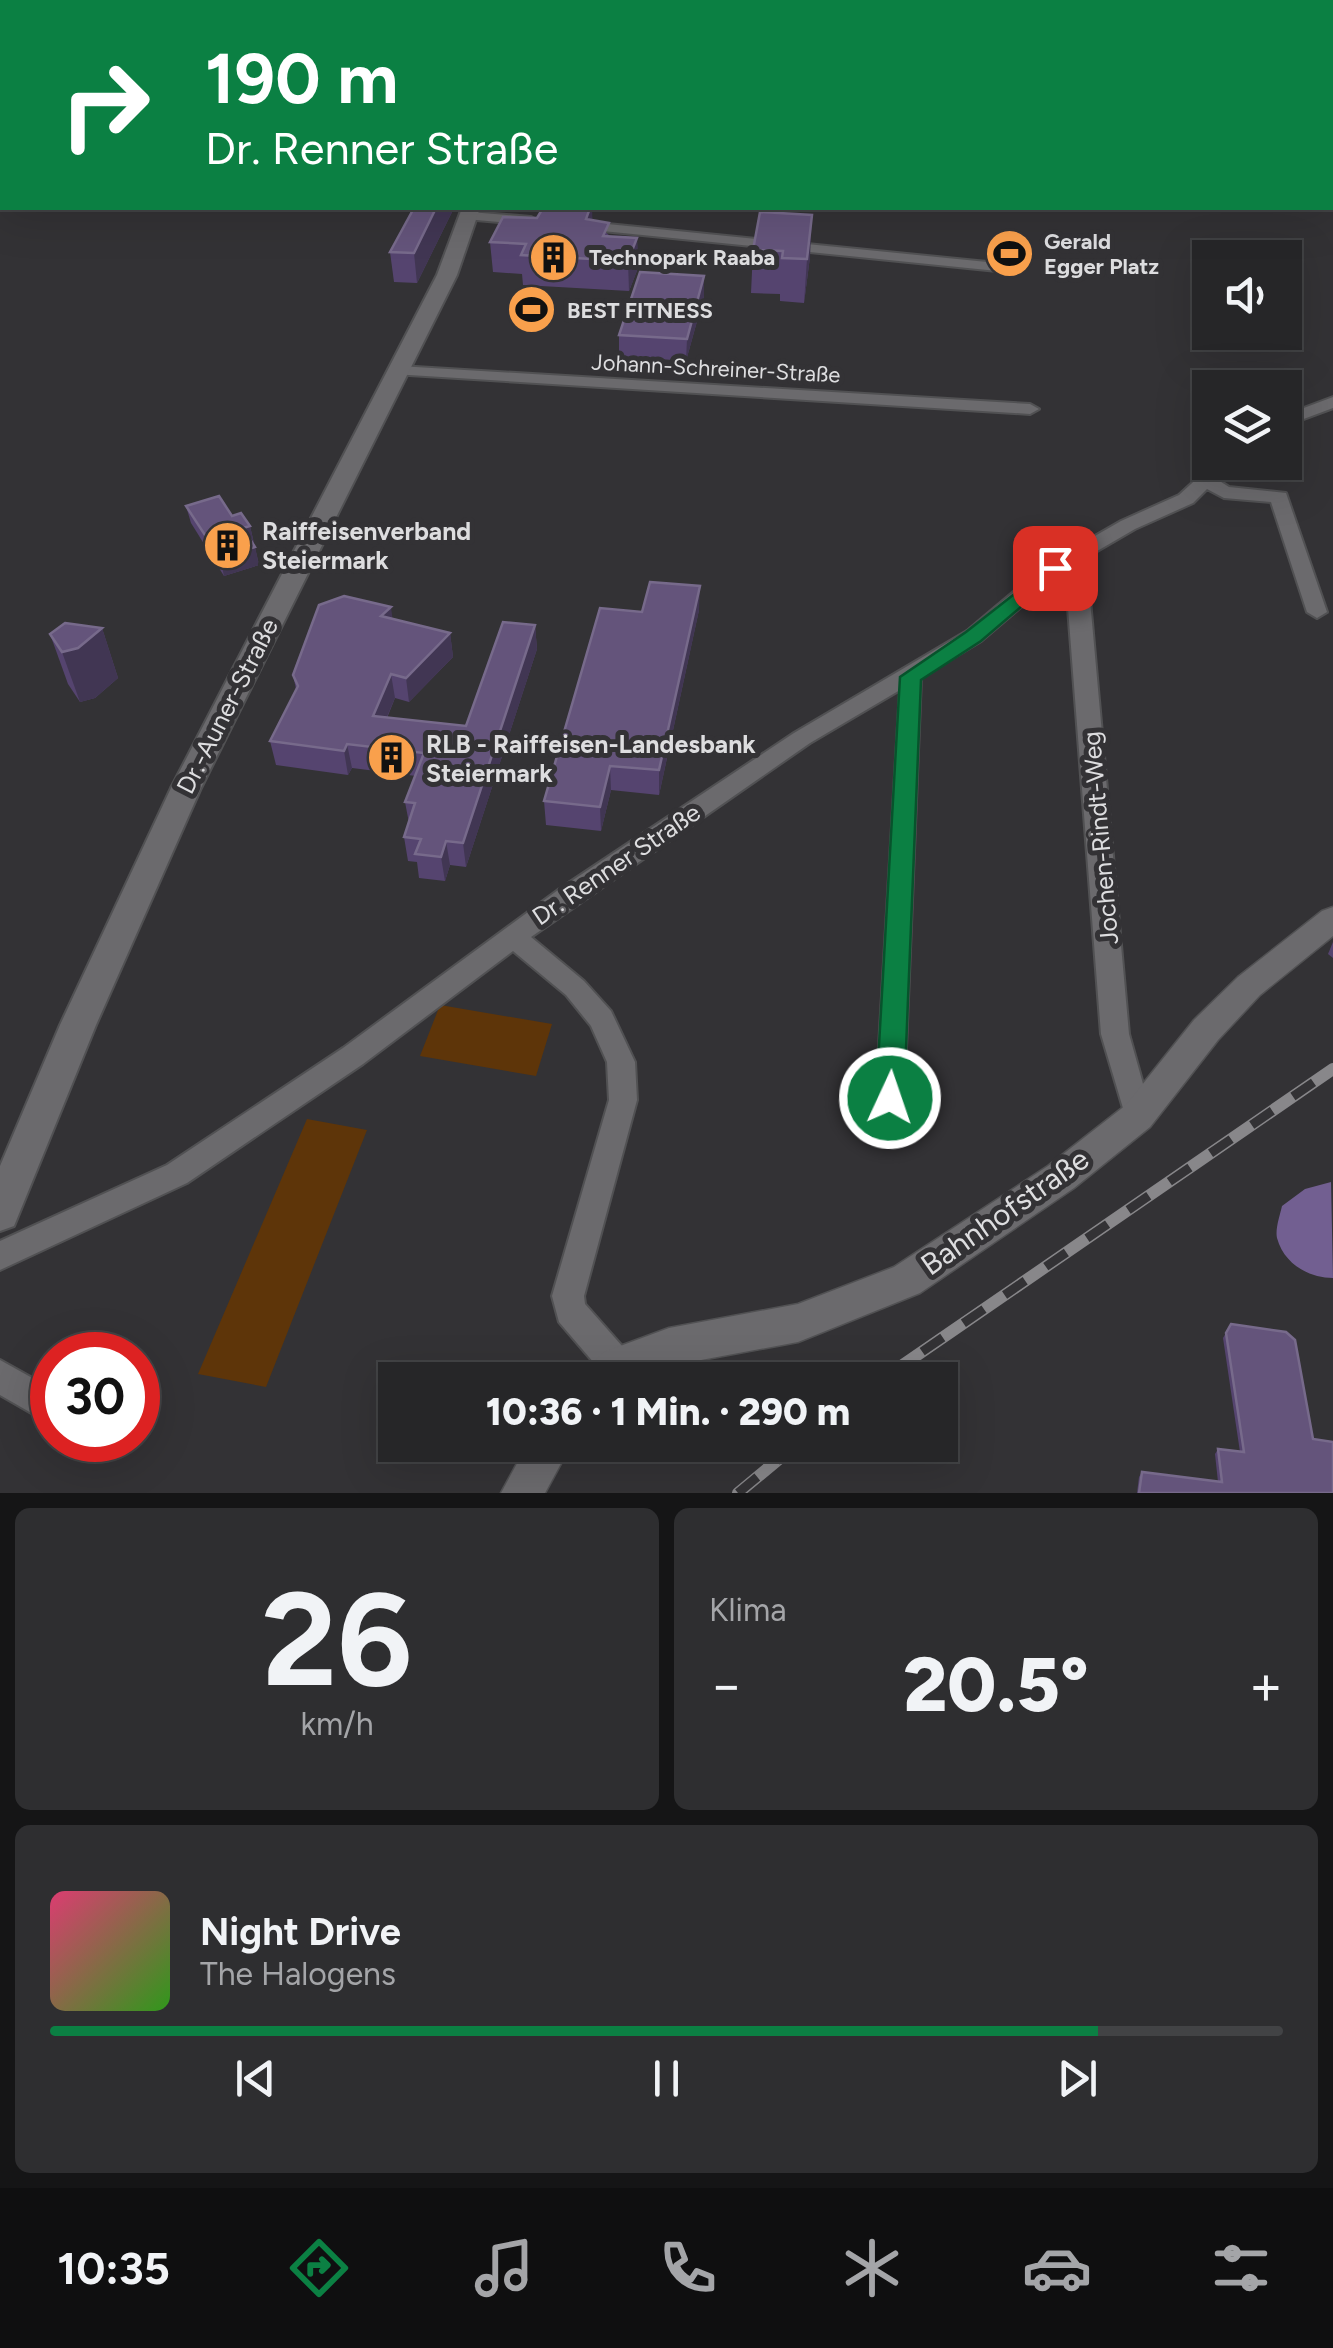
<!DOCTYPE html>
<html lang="de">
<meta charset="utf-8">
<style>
:root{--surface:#262628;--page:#2e2e30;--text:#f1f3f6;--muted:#a4a5a8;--line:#424345;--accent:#0b8043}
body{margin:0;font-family:Figtree,sans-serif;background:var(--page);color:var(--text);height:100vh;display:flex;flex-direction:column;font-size:38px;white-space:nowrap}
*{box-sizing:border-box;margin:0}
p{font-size:32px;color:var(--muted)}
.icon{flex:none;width:55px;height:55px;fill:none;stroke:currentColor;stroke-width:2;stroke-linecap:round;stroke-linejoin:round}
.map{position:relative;height:1493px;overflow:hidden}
.panel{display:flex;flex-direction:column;gap:15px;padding:15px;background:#151516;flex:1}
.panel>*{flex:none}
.banner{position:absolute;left:0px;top:0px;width:1335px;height:210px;box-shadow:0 10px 40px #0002,0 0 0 2px var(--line);background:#0b8043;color:#fff;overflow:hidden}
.buttons{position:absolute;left:1192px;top:240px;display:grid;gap:20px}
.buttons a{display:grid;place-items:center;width:110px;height:110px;border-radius:0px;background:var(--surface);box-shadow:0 10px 40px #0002,0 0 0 2px var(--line);font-size:50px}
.speed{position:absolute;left:30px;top:1332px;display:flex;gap:20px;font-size:50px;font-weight:700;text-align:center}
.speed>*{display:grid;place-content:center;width:130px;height:130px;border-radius:50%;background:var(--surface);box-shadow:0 10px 40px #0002,0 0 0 2px var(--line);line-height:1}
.speed .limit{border:15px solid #d22;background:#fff;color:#111}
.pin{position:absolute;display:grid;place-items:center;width:85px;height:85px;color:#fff;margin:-42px;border-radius:20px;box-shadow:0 5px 15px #0006}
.me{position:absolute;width:110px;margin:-55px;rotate:3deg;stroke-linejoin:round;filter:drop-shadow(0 0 8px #0008)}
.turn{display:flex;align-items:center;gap:35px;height:210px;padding:0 40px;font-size:45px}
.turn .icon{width:130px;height:130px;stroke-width:2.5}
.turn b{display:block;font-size:70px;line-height:85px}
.big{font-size:75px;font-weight:800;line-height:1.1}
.panel .card{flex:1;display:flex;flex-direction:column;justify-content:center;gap:15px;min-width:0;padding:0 35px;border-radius:15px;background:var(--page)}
.panel .dial{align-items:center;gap:0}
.dial b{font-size:130px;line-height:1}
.song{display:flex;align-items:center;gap:30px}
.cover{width:120px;height:120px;border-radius:15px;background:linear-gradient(135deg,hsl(340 70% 55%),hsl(110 70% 35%))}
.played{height:10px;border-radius:5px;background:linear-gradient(90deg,var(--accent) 85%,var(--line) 85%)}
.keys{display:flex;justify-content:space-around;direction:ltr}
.heat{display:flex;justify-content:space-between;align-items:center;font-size:55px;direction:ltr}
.panel .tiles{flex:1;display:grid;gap:15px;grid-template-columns:1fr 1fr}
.card:last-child{grid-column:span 2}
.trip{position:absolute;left:378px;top:1362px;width:580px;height:100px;border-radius:0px;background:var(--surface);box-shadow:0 10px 40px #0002,0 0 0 2px var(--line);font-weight:800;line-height:100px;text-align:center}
.tab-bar{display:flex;height:160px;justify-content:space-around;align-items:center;background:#0f0f10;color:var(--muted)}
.tab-bar .icon{width:70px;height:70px}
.tab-bar .selected{color:var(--accent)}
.tab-bar b{font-size:45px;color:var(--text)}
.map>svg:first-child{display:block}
.green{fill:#5e3509}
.water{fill:#725f91}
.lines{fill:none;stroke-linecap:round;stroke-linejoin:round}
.minor-casing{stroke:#515153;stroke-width:4}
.tertiary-casing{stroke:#515153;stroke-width:3}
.secondary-casing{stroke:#515153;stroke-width:4}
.motorway-casing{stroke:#515153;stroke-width:4}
.minor{fill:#6b6a6d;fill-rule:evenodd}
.tertiary{fill:#6b6a6d;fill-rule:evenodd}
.secondary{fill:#6b6a6d;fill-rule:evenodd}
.motorway{fill:#c18856;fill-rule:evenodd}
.rail-far1-casing{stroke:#88878a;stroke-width:6}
.rail-casing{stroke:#88878a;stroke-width:12}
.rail-far1{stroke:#333235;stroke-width:4;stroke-dasharray:10;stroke-linecap:butt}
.rail{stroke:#333235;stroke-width:9;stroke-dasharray:25;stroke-linecap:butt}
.wall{fill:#55446f}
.shaded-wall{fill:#413653}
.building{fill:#64547b;stroke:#776a8b;stroke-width:2.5}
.route{fill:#0b8043;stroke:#07532c;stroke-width:2.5}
.labels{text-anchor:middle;stroke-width:10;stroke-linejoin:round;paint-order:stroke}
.far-poi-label{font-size:22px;font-weight:bold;fill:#dddddf;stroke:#333235;text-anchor:start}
.far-street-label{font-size:22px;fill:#dddddf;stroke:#333235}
.poi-label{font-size:25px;font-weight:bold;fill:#dddddf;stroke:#333235;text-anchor:start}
.street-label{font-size:25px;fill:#dddddf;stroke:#333235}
.near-street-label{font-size:30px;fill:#dddddf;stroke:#333235}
</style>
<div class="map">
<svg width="1333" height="1493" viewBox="0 0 1333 1493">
<rect width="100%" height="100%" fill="#333235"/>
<g class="green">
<path d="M440 1005 552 1024 536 1076 420 1056Z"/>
<path d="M307 1119 367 1130 266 1387 198 1374Z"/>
</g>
<path class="water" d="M1331 1182 1333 1278C1309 1278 1284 1264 1277 1238 1275 1229 1280 1215 1282 1206L1305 1189Z"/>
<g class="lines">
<defs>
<g id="minor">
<path d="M861 0H871L872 2H862Z"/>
<path d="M941 0H951L952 2H942Z"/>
<path d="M470 212 531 217 538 221 531 225 465 219V213Z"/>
<path d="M578 221 1017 265 1024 269 1017 273 573 228V222Z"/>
<path d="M399 366 1030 404 1039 409 1030 414 393 374V368Z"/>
<path d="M1333 397V408L1285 426V415Z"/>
<path d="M1215 462H1235L1218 480 1229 487 1286 493 1327 612 1317 618 1307 612 1271 502 1224 498 1207 489 1193 503 1135 529 1080 561 1089 589 1129 1034 1152 1116 1148 1125 1138 1128 1128 1125 1101 1034 1065 569 981 641 921 677 904 1098 900 1107 890 1110 880 1107 876 1098 900 690 810 743 531 937 584 981 611 1011 635 1062 637 1100 584 1296 585 1304 630 1355 634 1366 630 1377H606L559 1322 552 1296 609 1100 607 1062 591 1026 566 995 513 951 363 1064 187 1183 0 1270V1241L167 1165 343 1048 558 890 794 733 967 631 1048 563 1121 521 1179 495Z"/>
<path d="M0 1360 52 1389V1419L47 1422 0 1395Z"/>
</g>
<g id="tertiary">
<path d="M1333 907V936L1260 995 1218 1040 1150 1127 1074 1188 920 1293 798 1342 669 1366 633 1380H583L589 1366 604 1352 669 1328 798 1304 894 1267 1048 1166 1126 1105 1194 1020 1238 977 1322 911Z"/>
<path d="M527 1445H571L545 1493H501Z"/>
</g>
<path id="secondary" d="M462 208H480L457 275 201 788 96 1025 14 1226 0 1231V1166L60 1025 171 788 437 275Z"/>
<g id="motorway">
<rect x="0" y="10" width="2" height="9"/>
<rect x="0" y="46" width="2" height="8"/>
<rect x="1332" y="108" width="1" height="10"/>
</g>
</defs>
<use href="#minor" class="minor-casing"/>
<use href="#tertiary" class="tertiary-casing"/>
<use href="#secondary" class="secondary-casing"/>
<use href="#motorway" class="motorway-casing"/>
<use href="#minor" class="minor"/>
<use href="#tertiary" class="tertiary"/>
<use href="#secondary" class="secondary"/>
<use href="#motorway" class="motorway"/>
<defs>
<path id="rail-far1" d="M632 2 637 0"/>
<g id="rail">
<path d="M881 1380 1333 1069"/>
<path d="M738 1493 796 1445"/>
</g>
</defs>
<use href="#rail-far1" class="rail-far1-casing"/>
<use href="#rail" class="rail-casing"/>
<use href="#rail-far1" class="rail-far1"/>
<use href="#rail" class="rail"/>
</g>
<g class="wall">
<path d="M414 208H454L417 283 394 282 390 252Z"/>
<path d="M592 208V220L610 236 637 238 638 268 629 291 523 285 522 274 493 272 490 242 537 218Z"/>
<path d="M760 212 810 257 804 303 780 301V294L751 293 753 250Z"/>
<path d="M704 276V296L686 361 619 356V335Z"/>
<path d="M186 506 232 516 250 526 259 565 224 576 191 523Z"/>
<path d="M699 610 659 795 611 790 601 831 546 825 544 801 642 612Z"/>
<path d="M393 619 450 633 453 657 409 702 395 698 387 718 466 726 535 625 537 649 466 867 450 865 445 881 419 878 417 862 408 861 404 837 409 823 405 802 416 776 352 768 348 775 276 765 270 741 296 689 293 675Z"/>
<path d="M102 628 118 678 95 698 80 702 68 684 50 634Z"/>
<path d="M1333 942V958L1328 954Z"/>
<path d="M1231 1324 1313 1439 1333 1493H1137L1139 1477 1142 1472 1218 1482 1215 1454 1218 1449 1240 1452 1223 1338Z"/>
</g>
<g class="shaded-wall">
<path d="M436 208H454L417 283 414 253Z"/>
<path d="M590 208H592L593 233 586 219Z"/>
<path d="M812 215 810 257 804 303 807 259Z"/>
<path d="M637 238 638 268 629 291 628 261Z"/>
<path d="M704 276V296L686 361 687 339Z"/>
<path d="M250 526 254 544 248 546 243 528Z"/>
<path d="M255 547 259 565 224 576 220 558Z"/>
<path d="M700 586 699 610 659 795V770Z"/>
<path d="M391 607 394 630 381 616Z"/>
<path d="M535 625 537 649 466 867 463 843Z"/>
<path d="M102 628 118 678 95 698 80 702 62 652Z"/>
<path d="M450 633 453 657 409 702 406 678Z"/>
<path d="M391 674 395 698 377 740 373 716Z"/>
<path d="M347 744 352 768 348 775 344 751Z"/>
<path d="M610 766 611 790 601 831 600 807Z"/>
<path d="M446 841 450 865 445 881 441 857Z"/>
</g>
<g class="building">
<path d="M414 208H436L414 253 390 252Z"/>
<path d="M543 208H590L586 219 609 223 603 236 637 238 628 261 521 255 526 244 490 242 503 217 537 218Z"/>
<path d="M760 212 812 215 807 259 782 258 783 251 753 250Z"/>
<path d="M640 272 704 276 687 339 619 335Z"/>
<path d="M219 496 232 516 241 513 250 526 243 528 255 547 220 558 186 506Z"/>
<path d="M650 582 700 586 659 770 610 766 600 807 544 801 600 608 642 612Z"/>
<path d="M344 596 391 607 381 616 450 633 406 678 391 674 373 716 466 726 503 622 535 625 463 843 446 841 441 857 415 854 421 839 404 837 415 803 405 802 424 753 347 744 344 751 270 741 298 686 293 675 319 605Z"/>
<path d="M65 623 102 628 78 648 62 652 50 634Z"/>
<path d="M1231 1324 1286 1332 1295 1340 1313 1439 1333 1442V1493H1139L1142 1472 1222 1482 1218 1449 1244 1452 1226 1333Z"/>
</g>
<path class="route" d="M1055 562 1065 568 1062 572 981 641 921 680 904 1098 900 1106 890 1110 880 1106 876 1098 900 677 966 632Z"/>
<defs>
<symbol id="stadium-disc" viewBox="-11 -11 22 22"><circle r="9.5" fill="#f9a04c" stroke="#333235"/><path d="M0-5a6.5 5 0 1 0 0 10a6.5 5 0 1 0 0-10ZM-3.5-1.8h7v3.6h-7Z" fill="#111"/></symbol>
<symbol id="building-disc" viewBox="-11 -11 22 22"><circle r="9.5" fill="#f9a04c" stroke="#333235"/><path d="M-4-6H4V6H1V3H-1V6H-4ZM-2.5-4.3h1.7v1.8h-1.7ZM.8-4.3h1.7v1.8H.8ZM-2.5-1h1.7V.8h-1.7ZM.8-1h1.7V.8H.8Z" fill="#111"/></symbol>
</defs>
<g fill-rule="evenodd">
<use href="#stadium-disc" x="982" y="226" width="55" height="55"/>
<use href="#building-disc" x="526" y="230" width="55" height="55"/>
<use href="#stadium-disc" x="504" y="282" width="55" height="55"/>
<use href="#building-disc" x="200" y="518" width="55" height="55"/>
<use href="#building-disc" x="364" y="730" width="55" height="55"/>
</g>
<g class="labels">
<g class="far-poi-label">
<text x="1044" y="249">Gerald<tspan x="1044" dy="25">Egger Platz</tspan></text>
<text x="589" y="265">Technopark Raaba</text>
<text x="567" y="318">BEST FITNESS</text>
</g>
<g class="far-street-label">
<text transform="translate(716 368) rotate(3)" y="8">Johann-Schreiner-Straße</text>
</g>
<g class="poi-label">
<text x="262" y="540">Raiffeisenverband<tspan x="262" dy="29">Steiermark</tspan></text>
<text x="426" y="753">RLB - Raiffeisen-Landesbank<tspan x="426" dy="29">Steiermark</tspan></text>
</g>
<g class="street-label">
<text transform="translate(227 706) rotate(-63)" y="9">Dr.-Auner-Straße</text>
<text transform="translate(1100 838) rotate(-95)" y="9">Jochen-Rindt-Weg</text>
<text transform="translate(616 864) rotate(-34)" y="9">Dr. Renner Straße</text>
</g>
<g class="near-street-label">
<text transform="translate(1005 1212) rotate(-35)" y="10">Bahnhofstraße</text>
</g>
</g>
</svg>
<div class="buttons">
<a><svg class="icon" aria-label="sound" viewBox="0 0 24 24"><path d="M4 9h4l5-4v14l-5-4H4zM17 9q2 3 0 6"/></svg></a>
<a><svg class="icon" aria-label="layers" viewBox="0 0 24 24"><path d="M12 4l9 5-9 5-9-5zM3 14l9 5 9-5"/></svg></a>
</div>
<div class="speed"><div class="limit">30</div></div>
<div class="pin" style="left:1055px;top:568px;background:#d93025"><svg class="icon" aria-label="arrive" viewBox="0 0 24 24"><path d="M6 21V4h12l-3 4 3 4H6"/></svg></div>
<svg class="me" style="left:890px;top:1098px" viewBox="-20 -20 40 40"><circle r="17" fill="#0b8043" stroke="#fff" stroke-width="3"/><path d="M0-11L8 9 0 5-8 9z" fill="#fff"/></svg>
<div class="trip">10:36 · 1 Min. · 290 m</div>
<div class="banner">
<div class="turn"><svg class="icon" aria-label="right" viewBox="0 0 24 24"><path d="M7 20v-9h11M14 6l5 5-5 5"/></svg><div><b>190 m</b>Dr. Renner Straße</div></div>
</div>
</div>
<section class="panel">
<div class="tiles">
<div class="card dial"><b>26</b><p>km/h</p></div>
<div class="card"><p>Klima</p>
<div class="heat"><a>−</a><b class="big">20.5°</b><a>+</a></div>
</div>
<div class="card">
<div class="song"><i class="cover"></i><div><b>Night Drive</b><p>The Halogens</p></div></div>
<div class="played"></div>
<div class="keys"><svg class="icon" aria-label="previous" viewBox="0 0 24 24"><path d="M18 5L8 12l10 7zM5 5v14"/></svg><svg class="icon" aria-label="pause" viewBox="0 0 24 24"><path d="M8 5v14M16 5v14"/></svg><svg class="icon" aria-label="next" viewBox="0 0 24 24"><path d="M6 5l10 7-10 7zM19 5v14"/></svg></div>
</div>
</div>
</section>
<nav class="tab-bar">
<b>10:35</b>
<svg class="icon selected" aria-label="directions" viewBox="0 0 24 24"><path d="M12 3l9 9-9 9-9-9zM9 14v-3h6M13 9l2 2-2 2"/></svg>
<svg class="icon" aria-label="music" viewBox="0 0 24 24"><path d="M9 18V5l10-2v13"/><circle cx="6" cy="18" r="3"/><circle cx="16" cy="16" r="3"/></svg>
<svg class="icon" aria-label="phone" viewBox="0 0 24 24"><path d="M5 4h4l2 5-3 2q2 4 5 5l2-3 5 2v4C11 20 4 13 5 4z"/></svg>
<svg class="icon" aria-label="climate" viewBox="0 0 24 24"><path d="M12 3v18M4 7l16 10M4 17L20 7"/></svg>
<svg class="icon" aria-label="car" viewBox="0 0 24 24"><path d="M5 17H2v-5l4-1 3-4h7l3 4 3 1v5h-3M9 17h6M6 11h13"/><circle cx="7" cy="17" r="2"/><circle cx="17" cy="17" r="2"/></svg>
<svg class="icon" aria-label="filters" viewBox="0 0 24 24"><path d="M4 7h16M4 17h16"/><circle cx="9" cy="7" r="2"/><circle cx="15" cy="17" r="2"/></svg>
</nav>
